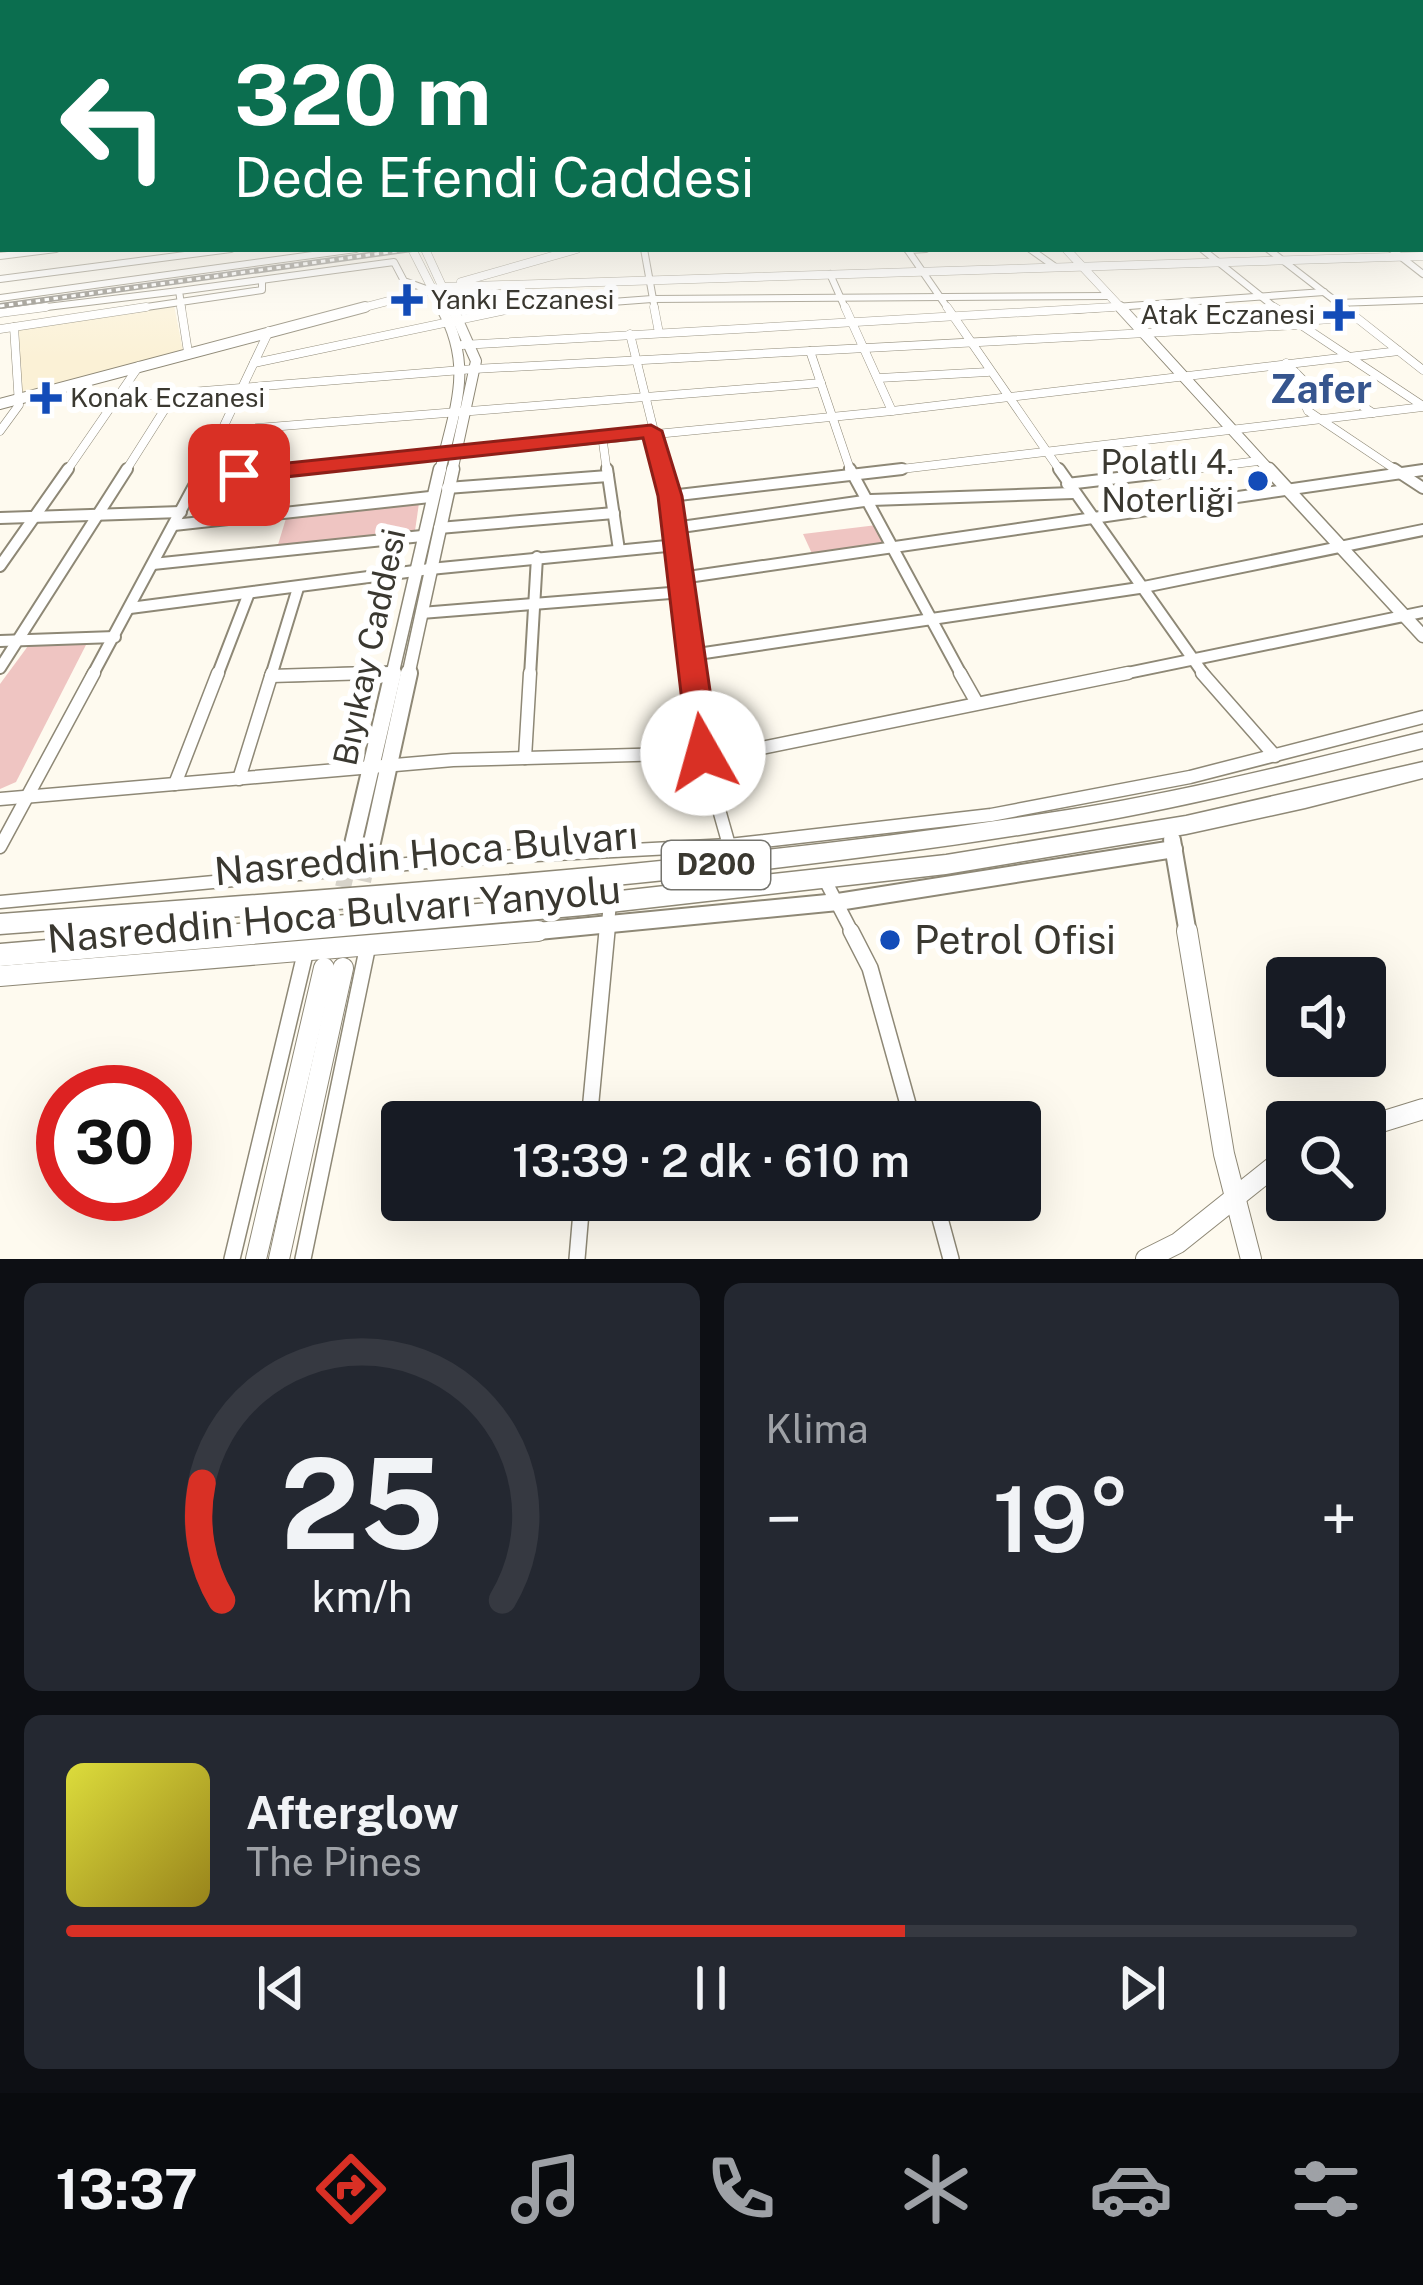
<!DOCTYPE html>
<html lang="tr">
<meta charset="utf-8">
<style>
:root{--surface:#171b24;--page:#242831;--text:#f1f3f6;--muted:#9ea1a6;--line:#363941;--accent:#d93025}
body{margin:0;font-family:"Public Sans",sans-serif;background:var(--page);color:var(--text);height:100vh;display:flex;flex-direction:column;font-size:45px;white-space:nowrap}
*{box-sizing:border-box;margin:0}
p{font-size:39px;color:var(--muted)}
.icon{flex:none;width:66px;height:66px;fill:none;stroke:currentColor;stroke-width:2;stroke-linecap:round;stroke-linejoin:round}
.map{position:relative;height:1259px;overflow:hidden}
.details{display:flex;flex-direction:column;gap:24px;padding:24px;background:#0d0f14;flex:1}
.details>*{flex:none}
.top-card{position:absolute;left:0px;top:0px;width:1425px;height:252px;box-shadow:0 12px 48px #0002;background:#0b6e4f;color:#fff;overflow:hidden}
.controls{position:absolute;left:1266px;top:957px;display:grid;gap:24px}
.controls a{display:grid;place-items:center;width:120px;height:120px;border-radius:12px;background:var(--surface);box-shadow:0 12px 48px #0002;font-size:60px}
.speed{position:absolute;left:36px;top:1065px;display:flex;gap:24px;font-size:60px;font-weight:700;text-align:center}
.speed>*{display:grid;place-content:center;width:156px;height:156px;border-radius:50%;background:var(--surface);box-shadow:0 12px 48px #0002;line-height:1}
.speed .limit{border:18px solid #d22;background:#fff;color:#111}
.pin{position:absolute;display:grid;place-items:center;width:102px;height:102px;color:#fff;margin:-51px;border-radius:24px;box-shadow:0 6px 18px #0006}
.me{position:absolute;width:132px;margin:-66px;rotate:353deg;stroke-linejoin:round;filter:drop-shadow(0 0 9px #0008)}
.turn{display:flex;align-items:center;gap:42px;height:252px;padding:0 36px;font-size:54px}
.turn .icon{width:156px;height:156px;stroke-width:2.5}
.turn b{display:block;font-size:84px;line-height:102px}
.big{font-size:90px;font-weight:600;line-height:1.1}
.details .card{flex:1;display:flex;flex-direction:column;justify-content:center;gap:18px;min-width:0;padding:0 42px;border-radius:18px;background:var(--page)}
.details .dial{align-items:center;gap:0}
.dial svg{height:312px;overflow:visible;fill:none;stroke:var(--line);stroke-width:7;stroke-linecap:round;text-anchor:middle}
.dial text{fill:var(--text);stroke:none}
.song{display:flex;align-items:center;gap:36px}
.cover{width:144px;height:144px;border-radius:18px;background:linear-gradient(135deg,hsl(60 70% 55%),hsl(50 70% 35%))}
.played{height:12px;border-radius:6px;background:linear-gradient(90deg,var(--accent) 65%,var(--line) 65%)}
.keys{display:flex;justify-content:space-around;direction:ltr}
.heat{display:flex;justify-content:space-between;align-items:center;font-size:66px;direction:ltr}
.details .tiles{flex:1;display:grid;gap:24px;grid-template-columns:1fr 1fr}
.card:last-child{grid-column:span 2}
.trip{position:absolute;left:381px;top:1101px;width:660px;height:120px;border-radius:12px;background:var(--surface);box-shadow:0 12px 48px #0002;font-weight:600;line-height:120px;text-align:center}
.dock{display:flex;height:192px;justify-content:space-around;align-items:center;background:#090b0e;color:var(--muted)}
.dock .icon{width:84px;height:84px}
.dock .on{color:var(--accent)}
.dock b{font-size:54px;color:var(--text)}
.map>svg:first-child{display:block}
.built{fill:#fbf1d6}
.green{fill:#efc5c2}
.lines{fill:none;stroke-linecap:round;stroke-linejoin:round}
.tertiary-tunnel{stroke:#d7d3c9;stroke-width:16;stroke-dasharray:16 8;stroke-linecap:butt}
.minor-far4-casing{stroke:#8e8876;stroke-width:8}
.minor-far3-casing{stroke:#8e8876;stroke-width:9}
.minor-far2-casing{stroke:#8e8876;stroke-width:14}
.minor-far1-casing{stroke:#8e8876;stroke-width:15}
.minor-casing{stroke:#8e8876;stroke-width:18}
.tertiary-far4-casing{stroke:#8e8876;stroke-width:9}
.tertiary-far3-casing{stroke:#8e8876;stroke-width:12}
.tertiary-far2-casing{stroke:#8e8876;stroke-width:15}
.tertiary-far1-casing{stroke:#8e8876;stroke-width:20}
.tertiary-casing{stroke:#8e8876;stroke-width:22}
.trunk-casing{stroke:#8e8876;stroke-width:3}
.minor-far4{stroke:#fff;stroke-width:6}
.minor-far3{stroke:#fff;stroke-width:8}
.minor-far2{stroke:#fff;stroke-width:10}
.minor-far1{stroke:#fff;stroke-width:12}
.minor{stroke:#fff;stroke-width:15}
.tertiary-far4{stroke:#fff;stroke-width:8}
.tertiary-far3{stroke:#fff;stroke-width:10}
.tertiary-far2{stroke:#fff;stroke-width:12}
.tertiary-far1{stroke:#fff;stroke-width:16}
.tertiary{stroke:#fff;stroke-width:20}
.trunk{fill:#fff;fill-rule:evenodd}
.rail-casing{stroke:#86837a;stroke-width:6}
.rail{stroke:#fff;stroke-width:3;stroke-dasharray:4.5;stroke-linecap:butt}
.route{fill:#d93025;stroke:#8d1f18;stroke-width:3}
.poi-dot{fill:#134cb8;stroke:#fff;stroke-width:4.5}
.labels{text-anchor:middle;stroke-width:12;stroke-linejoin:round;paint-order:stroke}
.far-poi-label{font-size:27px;fill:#3a3830;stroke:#fff;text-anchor:start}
.shield{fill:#fff;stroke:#75746e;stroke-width:3}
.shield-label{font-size:30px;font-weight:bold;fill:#3a3830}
.poi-label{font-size:33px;fill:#3a3830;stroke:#fff;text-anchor:end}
.street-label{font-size:33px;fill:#3a3830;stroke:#fff}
.far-district-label{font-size:39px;font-weight:bold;fill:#36558e;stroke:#fff}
.near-street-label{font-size:39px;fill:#3a3830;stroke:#fff}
.near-poi-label{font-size:39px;fill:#3a3830;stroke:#fff;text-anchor:start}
</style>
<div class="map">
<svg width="1423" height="1259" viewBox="0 0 1423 1259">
<rect width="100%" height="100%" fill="#fefaef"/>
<path class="built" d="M174 305 183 351 18 397 19 329Z"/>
<g class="green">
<path d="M419 503 415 531 277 548 287 515Z"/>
<path d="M877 525 890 548 814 558 803 534Z"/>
<path d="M88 641 16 782 0 789V684L28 646Z"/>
</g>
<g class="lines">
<g class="tertiary-tunnel">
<path d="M352 928 369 856"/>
<path d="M332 934 349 862"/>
</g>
<defs>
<g id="minor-far4">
<path d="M644 249 655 310"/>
<path d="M907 249 949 310"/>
<path d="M1030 249 1054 266"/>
<path d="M1202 249 1278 310"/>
<path d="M1268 249 1347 310"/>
<path d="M1391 249 1423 274"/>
<path d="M908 250 926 249"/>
<path d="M0 256 56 249"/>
<path d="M830 274 846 310"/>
<path d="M0 279 231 249"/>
<path d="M0 298 356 249"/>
<path d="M1337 303 1423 300"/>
<path d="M22 310 179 291"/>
<path d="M126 310 262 290V280"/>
<path d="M182 310 179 291 394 262 404 281 429 290"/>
<path d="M506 310 652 299 1108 296"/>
<path d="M1073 310 1324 292"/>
</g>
<g id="minor-far3">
<path d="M181 307 188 352"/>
<path d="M654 307 659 333"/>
<path d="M845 307 892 411"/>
<path d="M947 307 1061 472"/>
<path d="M1274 307 1423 406"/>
<path d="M1343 307 1423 370"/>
<path d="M0 313 46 307"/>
<path d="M1292 322 1355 317"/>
<path d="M0 329 146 307"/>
<path d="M630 334 664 472"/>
<path d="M462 345 1114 307"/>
<path d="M810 351 851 472"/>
<path d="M254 363 520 307"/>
<path d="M1286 363 1308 411 1399 472"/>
<path d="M1293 370 1306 383 1330 385 1373 413"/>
<path d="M879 378 988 372"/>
<path d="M116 398 474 369 1296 325"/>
<path d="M0 431 19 405 14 327"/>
<path d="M221 431 821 383"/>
<path d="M602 435 607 472"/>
<path d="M66 472 139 366"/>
<path d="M125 472 175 393"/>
<path d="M202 472 269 331"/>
<path d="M265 472 892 411 1399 351"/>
<path d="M876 472 1423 407"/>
<path d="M1170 472 1258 461"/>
<path d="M1412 472 1423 470"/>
</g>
<g id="minor-far2">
<path d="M607 469 619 550"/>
<path d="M663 469 693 676"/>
<path d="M850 469 962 676"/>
<path d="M1059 469 1205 676"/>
<path d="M1394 469 1423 488"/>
<path d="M198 479 292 469"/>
<path d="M1067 484 1195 469"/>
<path d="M447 488 608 476"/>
<path d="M670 496 902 469"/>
<path d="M0 518 181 512"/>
<path d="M174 525 430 497"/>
<path d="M439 528 614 513"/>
<path d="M674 528 871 500 1073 493"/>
<path d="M153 564 422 536"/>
<path d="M0 566 68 469"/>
<path d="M681 578 1423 470"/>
<path d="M130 608 430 569 677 545"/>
<path d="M421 613 683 592"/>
<path d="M0 641 115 637"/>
<path d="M691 655 1139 588 1423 530"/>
<path d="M0 668 127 469"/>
<path d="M92 676 203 469"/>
<path d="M217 676 249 593"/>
<path d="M271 676 298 588"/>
<path d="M280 676 391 672"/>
<path d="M530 676 537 557"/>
<path d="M1113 676 1423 612"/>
</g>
<g id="minor-far1">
<path d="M693 673 703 753 729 845"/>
<path d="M960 673 977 703"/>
<path d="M1202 673 1275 756"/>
<path d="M271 676 370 673"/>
<path d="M525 758 530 673"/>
<path d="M239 779 272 673"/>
<path d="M175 784 218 673"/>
<path d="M0 799 453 760 742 752 1128 673"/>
<path d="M0 847 94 673"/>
<path d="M826 882 853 934"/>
<path d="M0 902 460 859 729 845 991 815 1190 777 1423 717"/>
<path d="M607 934 610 903"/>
</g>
<g id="minor">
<path d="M851 931 870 968 913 1122"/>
<path d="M589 1122 607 931"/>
<path d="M935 1200 951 1259"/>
<path d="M232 1259 306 950"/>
<path d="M303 1259 368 945"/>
<path d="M577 1259 582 1200"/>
</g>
<g id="tertiary-far4">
<path d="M412 249 443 310"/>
<path d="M425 249 453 310"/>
<path d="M1066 249 1123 310"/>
<path d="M461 282 577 249"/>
<path d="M441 287 1423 256"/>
<path d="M354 310 434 289"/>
</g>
<g id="tertiary-far3">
<path d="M452 307 476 361 452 472"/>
<path d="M1120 307 1271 472"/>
<path d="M0 404 365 307"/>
<path d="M440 472C454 408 475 368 441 307"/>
</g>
<g id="tertiary-far2">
<path d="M1269 469 1423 636"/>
<path d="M392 676 440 469"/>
<path d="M408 676 453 469"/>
</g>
<g id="tertiary-far1">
<path d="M1172 840 1188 934"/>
<path d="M369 856 409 673"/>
<path d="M350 857 393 673"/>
<path d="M507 934 838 902 1174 849"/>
</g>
<g id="tertiary">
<path d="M1187 931 1224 1154 1251 1259"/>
<path d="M0 976 538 931"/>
<path d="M1365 1127 1423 1109"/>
<path d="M256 1259 324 968"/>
<path d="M279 1259 343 968"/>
<path d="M1146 1259 1178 1243 1287 1156"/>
</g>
<g id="trunk">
<path d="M1423 732V748C1305 777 1188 807 1068 827 714 886 357 907 0 934V914C357 887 714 866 1068 810 1188 791 1305 761 1423 732Z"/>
<path d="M1423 762V778L1305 808 1186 834 946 874 584 915 0 966V944L584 895 946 855 1186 816Z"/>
</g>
</defs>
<use href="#minor-far4" class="minor-far4-casing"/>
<use href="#minor-far3" class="minor-far3-casing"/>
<use href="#minor-far2" class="minor-far2-casing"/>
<use href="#minor-far1" class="minor-far1-casing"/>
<use href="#minor" class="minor-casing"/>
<use href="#tertiary-far4" class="tertiary-far4-casing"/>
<use href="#tertiary-far3" class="tertiary-far3-casing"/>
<use href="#tertiary-far2" class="tertiary-far2-casing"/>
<use href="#tertiary-far1" class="tertiary-far1-casing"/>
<use href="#tertiary" class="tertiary-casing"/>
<use href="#trunk" class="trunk-casing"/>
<use href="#minor-far4" class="minor-far4"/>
<use href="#minor-far3" class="minor-far3"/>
<use href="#minor-far2" class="minor-far2"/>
<use href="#minor-far1" class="minor-far1"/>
<use href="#minor" class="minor"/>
<use href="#tertiary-far4" class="tertiary-far4"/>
<use href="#tertiary-far3" class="tertiary-far3"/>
<use href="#tertiary-far2" class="tertiary-far2"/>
<use href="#tertiary-far1" class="tertiary-far1"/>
<use href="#tertiary" class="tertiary"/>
<use href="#trunk" class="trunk"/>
<defs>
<path id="rail" d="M0 306 412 249"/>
</defs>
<use href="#rail" class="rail-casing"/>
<use href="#rail" class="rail"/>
</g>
<linearGradient id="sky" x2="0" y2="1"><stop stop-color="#7fafc5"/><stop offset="0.51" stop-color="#fffdf8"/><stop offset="1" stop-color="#fffdf8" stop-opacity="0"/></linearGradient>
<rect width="1423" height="358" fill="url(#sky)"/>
<path class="route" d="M651 425 662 431 682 496 719 753 703 765 688 753 658 496 643 438 239 482 228 475 239 468Z"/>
<g class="poi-dot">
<path d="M401 282h12v12h12v12h-12v12h-12v-12h-12v-12h12z"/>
<path d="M1333 297h12v12h12v12h-12v12h-12v-12h-12v-12h12z"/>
<path d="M40 380h12v12h12v12h-12v12h-12v-12h-12v-12h12z"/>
<circle cx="1258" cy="481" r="12"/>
<circle cx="890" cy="940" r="12"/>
</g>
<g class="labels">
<g class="far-poi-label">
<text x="431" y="309">Yankı Eczanesi</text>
<text x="1315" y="324" text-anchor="end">Atak Eczanesi</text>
<text x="70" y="407">Konak Eczanesi</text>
</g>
<rect class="shield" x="662" y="841" width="108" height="48" rx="9"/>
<g class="shield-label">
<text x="716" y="875">D200</text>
</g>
<g class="poi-label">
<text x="1234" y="474">Polatlı 4.<tspan x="1234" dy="38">Noterliği</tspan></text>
</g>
<g class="street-label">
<text transform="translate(369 647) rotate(-78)" y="12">Bıyıkay Caddesi</text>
</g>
<g class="far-district-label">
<text x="1321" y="403">Zafer</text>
</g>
<g class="near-street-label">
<text transform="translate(426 853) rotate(-5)" y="14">Nasreddin Hoca Bulvarı</text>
<text transform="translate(334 914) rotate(-5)" y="14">Nasreddin Hoca Bulvarı Yanyolu</text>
</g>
<g class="near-poi-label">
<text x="914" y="954">Petrol Ofisi</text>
</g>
</g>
</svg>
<div class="controls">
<a><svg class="icon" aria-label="sound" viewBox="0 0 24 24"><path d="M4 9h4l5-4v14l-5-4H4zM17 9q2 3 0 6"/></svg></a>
<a><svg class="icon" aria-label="search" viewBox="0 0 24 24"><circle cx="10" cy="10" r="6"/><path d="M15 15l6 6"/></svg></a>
</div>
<div class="speed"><div class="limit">30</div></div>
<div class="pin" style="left:239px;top:475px;background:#d93025"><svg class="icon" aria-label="arrive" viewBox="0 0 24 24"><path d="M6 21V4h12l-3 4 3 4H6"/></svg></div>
<svg class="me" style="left:703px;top:753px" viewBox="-20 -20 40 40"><circle r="19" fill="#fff"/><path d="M0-13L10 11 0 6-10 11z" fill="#d93025"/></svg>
<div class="trip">13:39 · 2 dk · 610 m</div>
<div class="top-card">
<div class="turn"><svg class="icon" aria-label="left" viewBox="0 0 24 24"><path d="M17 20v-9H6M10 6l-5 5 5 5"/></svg><div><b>320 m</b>Dede Efendi Caddesi</div></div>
</div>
</div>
<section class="details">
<div class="tiles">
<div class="card dial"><svg viewBox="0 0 100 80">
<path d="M14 69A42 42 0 1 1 86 69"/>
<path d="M14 69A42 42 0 0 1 9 39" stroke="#d93025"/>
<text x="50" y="56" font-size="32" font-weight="700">25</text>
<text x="50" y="72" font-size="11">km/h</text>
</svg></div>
<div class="card"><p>Klima</p>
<div class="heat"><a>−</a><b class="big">19°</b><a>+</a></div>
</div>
<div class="card">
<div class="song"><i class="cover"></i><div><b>Afterglow</b><p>The Pines</p></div></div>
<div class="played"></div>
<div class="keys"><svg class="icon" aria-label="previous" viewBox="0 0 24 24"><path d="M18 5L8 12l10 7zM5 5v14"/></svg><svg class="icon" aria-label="pause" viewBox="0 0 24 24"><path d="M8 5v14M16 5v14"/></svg><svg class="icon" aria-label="next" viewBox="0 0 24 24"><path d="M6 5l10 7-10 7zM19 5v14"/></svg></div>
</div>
</div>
</section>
<nav class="dock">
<b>13:37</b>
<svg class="icon on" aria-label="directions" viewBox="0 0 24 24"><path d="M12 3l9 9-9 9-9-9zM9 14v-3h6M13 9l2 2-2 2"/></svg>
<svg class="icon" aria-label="music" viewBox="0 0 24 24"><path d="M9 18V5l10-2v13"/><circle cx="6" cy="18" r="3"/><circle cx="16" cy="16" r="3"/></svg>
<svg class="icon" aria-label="phone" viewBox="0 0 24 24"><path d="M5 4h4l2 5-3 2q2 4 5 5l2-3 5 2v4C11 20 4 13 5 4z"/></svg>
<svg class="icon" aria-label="climate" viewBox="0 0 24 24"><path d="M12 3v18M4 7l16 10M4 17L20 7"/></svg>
<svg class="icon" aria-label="car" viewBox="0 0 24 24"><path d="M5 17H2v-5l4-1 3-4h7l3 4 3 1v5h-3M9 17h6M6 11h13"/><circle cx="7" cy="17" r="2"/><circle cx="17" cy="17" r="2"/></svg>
<svg class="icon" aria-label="filters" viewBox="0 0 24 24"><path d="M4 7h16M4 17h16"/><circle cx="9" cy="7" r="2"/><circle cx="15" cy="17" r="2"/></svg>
</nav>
